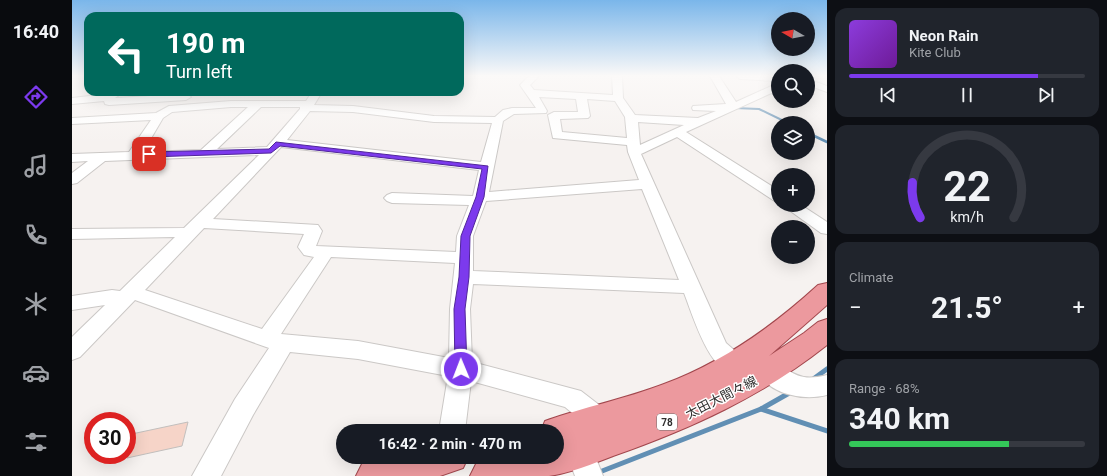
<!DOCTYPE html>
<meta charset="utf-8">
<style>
:root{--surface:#171b24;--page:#20242c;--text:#f1f3f6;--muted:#9ea1a6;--line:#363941;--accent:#7c3aed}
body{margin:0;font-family:Roboto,"Noto Sans JP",sans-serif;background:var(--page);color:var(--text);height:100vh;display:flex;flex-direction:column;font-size:15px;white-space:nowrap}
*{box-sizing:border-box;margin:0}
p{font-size:13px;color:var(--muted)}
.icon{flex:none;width:22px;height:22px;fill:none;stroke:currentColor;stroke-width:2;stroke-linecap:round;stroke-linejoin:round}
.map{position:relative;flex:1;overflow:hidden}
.sheet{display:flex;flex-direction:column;gap:8px;padding:8px;background:#0d0f14;width:280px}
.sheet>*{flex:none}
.hud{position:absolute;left:12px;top:12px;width:380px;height:84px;border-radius:12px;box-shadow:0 4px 16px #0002;background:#00695c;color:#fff;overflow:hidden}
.needle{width:26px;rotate:279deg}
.controls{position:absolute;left:699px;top:12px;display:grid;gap:8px}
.controls a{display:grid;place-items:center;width:44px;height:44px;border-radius:50%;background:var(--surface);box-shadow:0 4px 16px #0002;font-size:20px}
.speed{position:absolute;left:12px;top:412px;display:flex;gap:8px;font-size:20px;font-weight:700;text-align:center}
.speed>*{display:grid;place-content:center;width:52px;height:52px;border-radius:50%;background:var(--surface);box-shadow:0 4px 16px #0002;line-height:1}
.speed .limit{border:6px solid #d22;background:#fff;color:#111}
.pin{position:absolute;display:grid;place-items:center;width:34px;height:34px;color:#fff;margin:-17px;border-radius:8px;box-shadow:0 2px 6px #0006}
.me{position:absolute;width:44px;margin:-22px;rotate:359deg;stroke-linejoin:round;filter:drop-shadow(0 0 3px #0008)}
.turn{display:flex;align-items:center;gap:14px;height:84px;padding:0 16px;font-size:18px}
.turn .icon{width:52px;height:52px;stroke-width:2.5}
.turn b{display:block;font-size:28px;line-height:34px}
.big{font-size:30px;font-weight:700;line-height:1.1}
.sheet .tile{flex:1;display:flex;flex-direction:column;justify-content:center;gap:6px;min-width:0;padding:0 14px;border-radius:12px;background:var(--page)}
.sheet .dial{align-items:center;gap:0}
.dial svg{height:104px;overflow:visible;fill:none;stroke:var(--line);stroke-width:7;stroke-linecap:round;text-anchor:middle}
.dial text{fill:var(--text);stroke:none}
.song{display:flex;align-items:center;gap:12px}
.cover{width:48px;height:48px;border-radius:6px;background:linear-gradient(135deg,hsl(270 70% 55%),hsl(280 70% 35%))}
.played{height:4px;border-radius:2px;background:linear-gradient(90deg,var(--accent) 80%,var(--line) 80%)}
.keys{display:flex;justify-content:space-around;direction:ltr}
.heat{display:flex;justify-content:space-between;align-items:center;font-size:22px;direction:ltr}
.charge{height:6px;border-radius:3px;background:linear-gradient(90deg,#34c759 68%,var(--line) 0)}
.trip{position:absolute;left:264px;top:424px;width:228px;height:40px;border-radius:20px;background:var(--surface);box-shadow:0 4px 16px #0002;font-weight:700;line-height:40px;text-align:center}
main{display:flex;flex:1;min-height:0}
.dock{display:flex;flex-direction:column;width:72px;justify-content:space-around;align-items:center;background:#090b0e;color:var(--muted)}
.dock .icon{width:28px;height:28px}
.dock .active{color:var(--accent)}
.dock b{font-size:18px;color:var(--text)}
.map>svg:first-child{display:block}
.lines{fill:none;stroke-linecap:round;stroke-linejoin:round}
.stream-far2{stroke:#618fb4;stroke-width:2}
.stream-far1{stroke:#618fb4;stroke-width:2.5}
.stream{stroke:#618fb4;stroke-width:5}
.building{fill:#f6d4c8;stroke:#c2bfbd}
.minor-casing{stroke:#cbc8c6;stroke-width:2}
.major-casing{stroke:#a2474d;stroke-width:2}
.minor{fill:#fff;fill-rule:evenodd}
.major{fill:#ec999e;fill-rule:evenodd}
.route{fill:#7c3aed;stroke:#51269a}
.labels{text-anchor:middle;stroke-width:3;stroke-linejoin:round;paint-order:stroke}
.shield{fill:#fff;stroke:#6e6d6d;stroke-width:1}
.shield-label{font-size:10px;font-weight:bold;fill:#302e2e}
.near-street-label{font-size:13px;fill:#302e2e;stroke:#fff}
</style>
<main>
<nav class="dock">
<b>16:40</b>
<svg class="icon active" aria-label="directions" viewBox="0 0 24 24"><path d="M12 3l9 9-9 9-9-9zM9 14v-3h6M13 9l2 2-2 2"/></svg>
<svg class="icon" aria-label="music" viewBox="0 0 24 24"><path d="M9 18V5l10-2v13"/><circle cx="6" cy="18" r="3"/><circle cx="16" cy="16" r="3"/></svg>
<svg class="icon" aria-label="phone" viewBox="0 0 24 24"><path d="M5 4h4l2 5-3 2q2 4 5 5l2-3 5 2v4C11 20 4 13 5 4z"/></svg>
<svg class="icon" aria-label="climate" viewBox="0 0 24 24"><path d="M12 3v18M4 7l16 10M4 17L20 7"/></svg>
<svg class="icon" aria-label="car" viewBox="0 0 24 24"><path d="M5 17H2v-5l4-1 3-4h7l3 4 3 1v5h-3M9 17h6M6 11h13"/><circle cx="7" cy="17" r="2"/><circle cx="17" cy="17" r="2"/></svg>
<svg class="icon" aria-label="filters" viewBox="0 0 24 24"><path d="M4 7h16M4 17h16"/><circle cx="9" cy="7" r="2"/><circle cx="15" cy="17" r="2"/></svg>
</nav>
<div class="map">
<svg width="755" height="476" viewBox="0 0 755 476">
<rect width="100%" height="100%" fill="#f6f2f0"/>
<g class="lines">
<path class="stream-far2" d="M663 108 687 109 716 123"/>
<path class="stream-far1" d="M736 133 755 142"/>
<g class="stream">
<path d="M740 380 755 369"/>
<path d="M689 409 719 392"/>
<path d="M525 473 689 409 755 431"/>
</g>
</g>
<path class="building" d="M116 422 110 446 55 458V435Z"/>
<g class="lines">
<defs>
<g id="minor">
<path d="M457 76H467L458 85 462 90 541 95 540 76H550L551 98 563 115 626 118 644 111 621 110 620 108 621 106 654 104 638 76H647L664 102 706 83V90L614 132 706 190V202L701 200 605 137 569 154 654 343 670 357 674 364 670 371C668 371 664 373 661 373 637 371 620 313 612 293L401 284 398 309 400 362 509 391 535 411 539 419 535 427 526 430 517 427 493 407 399 381 393 431H367L376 376 286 359 218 352 181 415 149 476H120L163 399 197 348 63 300 8 357 0 360V337L33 305 0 310V296L40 290 48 291 103 237 0 239V229L112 228 187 155 33 161 5 183 0 184V173L16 161 0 162V154L57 152 79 120 0 124V118L84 113 97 106 159 101H234L240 92H250L242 105 281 106 362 116 423 117 431 110 440 108H464L448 85ZM467 97 504 99 506 112H482L476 115 481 138 555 145 556 152 567 180 417 192 431 121 442 114 474 113 475 111ZM515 99 543 101 553 117 555 138 490 132 488 119 516 118 518 116ZM159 107H176L129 150 71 152 91 118 100 112ZM189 107H228V109L195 147 145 149ZM238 111 281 112 362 122 420 123 409 162 215 140ZM566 122 612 125 568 145ZM209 147 407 170 401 196 320 193 315 195 312 198 315 201 320 203 397 205 385 236 384 252 244 246 250 231 246 225 141 219ZM570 189 607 280 401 271V236L414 201ZM132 228 232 234 226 247 232 255 242 257 190 329 73 290ZM259 257 383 263 378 309 377 358 286 341 209 334Z"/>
<path d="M664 76H706V81L668 79Z"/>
<path d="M736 79 755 86V92L736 85Z"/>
<path d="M39 92H51L43 98 114 94 119 97 114 100 37 105 33 104 32 101 0 104V98L35 94Z"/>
<path d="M710 205H729L755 222V234L749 233Z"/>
<path d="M697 362C723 370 723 383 755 375V395C732 401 697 395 685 371L689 364Z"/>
<path d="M508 439 518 443 531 476H503L494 452 498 443Z"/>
</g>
<g id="major">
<path d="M755 283V305L697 356 732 333 746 322 755 319V345C691 396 618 429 541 456 523 463 495 474 477 476 452 476 424 476 398 476L404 464 423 457H485V431H469L473 421C512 407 553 399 592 384 651 362 700 327 746 285Z"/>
<path d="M309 457H396L391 468 368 476H284L290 464Z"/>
</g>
</defs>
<use href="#minor" class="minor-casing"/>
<use href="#major" class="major-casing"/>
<use href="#minor" class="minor"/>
<use href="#major" class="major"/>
</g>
<linearGradient id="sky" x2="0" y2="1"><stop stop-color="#7ab6ea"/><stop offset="0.53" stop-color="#fbf9f8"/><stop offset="1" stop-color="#fbf9f8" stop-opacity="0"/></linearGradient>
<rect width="755" height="143" fill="url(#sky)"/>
<path class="route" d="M204 142 416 166 412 197 398 236 397 277 393 309 395 369 394 373 389 374 385 373 383 369 382 309 387 277 389 236 404 197 410 169 208 146 199 153 77 157 73 154 77 152 197 149Z"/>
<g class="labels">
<rect class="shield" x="585" y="414" width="20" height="16" rx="3"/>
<g class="shield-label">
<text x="595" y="426">78</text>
</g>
<g class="near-street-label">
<text transform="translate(649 397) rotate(-27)" y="5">太田大間々線</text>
</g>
</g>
</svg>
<div class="controls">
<a><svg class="needle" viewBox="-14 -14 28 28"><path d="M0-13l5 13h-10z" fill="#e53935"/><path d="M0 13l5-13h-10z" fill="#9ea1a6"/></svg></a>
<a><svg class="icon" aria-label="search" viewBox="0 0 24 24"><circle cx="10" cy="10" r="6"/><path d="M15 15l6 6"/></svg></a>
<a><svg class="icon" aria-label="layers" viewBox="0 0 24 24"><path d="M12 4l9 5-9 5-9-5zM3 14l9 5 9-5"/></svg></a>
<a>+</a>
<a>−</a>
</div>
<div class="speed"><div class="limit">30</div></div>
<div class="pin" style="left:77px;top:154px;background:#d93025"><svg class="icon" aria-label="arrive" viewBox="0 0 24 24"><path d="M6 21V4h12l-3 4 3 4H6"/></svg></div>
<svg class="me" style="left:389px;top:369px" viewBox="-20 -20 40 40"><circle r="17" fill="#7c3aed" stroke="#fff" stroke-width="3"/><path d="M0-11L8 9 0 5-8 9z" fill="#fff"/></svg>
<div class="trip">16:42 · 2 min · 470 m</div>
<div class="hud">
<div class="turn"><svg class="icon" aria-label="left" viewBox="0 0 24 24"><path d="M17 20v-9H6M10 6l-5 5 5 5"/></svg><div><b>190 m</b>Turn left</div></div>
</div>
</div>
<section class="sheet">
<div class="tile">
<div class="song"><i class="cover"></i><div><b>Neon Rain</b><p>Kite Club</p></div></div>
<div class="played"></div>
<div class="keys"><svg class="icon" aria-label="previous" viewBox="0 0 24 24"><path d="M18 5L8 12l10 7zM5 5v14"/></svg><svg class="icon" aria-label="pause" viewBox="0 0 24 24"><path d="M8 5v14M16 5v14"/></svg><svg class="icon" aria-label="next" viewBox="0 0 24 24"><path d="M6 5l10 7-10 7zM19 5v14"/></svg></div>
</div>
<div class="tile dial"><svg viewBox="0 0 100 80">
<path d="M14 69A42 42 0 1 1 86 69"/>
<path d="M14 69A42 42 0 0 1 8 42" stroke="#7c3aed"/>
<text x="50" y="56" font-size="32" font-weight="700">22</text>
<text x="50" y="72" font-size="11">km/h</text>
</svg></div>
<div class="tile"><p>Climate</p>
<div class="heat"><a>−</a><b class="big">21.5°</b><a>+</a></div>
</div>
<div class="tile"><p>Range · 68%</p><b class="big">340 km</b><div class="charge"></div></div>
</section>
</main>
